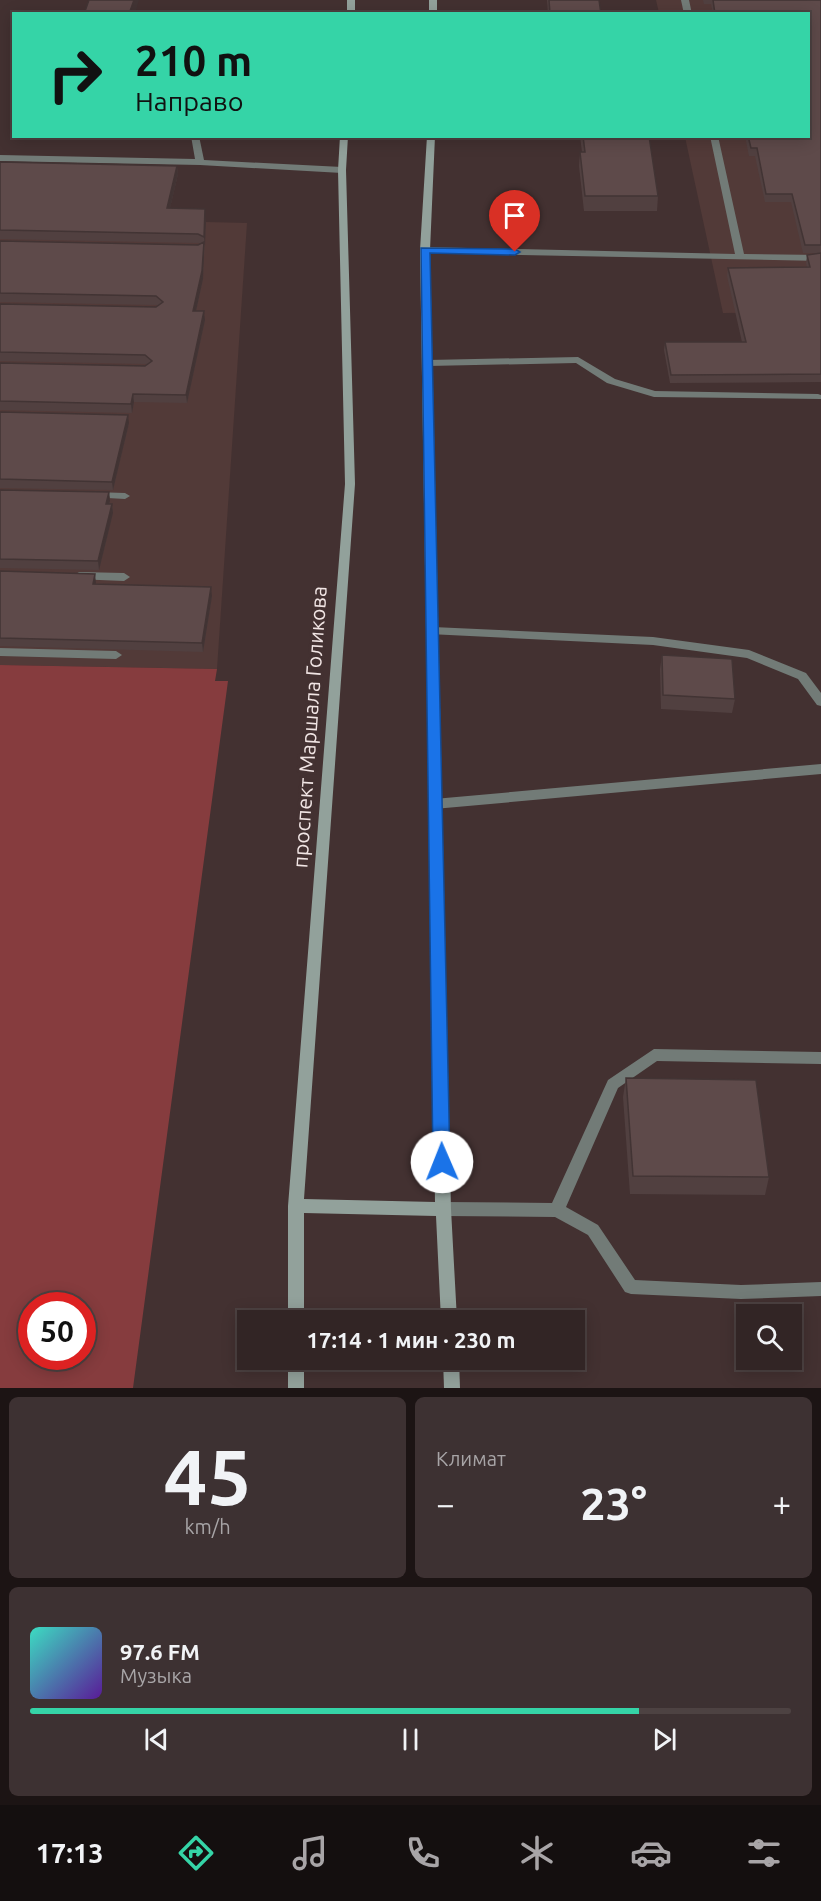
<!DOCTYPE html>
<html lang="ru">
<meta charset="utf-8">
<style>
:root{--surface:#322525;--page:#3d3132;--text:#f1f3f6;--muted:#a8a5a7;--line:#4d4242;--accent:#35d4a7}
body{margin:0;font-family:Ubuntu,sans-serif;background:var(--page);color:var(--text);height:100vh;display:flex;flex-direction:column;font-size:22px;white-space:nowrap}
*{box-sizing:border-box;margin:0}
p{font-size:20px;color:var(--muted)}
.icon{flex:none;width:33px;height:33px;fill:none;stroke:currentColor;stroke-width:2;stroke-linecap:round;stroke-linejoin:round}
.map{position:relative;height:1388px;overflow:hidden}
.drawer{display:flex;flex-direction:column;gap:9px;padding:9px;background:#1c1414;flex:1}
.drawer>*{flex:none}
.banner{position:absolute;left:12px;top:12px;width:798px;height:126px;border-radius:0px;box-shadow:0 3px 15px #0003,0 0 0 2px var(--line);background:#35d4a7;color:#111;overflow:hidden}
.buttons{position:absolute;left:736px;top:1304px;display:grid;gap:12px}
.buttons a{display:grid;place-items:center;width:66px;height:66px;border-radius:0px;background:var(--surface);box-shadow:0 3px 15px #0003,0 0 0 2px var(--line);font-size:30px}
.speed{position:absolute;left:18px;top:1292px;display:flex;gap:12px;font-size:30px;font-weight:700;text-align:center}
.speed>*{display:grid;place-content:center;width:78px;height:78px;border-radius:50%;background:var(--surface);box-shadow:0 3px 15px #0003,0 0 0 2px var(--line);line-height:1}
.speed .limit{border:9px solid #d22;background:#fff;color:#111}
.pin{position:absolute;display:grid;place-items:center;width:51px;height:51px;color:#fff;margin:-62px -26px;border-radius:50% 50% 50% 0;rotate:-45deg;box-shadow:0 0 6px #0007}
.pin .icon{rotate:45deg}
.me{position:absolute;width:66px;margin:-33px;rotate:359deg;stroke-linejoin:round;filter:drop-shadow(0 0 4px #0008)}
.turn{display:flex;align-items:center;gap:21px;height:126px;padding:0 24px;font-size:27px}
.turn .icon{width:78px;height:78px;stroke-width:2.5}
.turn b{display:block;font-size:42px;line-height:51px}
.big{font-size:45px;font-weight:600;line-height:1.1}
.drawer .tile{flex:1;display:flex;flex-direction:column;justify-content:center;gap:9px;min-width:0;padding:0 21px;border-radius:9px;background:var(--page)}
.drawer .dial{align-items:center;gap:0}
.dial b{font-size:78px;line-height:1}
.song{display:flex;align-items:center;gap:18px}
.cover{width:72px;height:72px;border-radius:9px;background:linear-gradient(135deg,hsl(170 70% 55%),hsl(270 70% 35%))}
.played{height:6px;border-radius:3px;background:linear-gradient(90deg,var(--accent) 80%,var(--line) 80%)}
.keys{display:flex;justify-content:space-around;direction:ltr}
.heat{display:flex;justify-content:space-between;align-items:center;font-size:33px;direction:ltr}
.drawer .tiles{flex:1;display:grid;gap:9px;grid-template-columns:1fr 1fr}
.tile:last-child{grid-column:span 2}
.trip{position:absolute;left:237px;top:1310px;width:348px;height:60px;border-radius:0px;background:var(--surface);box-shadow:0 3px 15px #0003,0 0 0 2px var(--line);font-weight:600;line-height:60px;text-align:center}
.tab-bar{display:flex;height:96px;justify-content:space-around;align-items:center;background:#140f0f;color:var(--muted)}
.tab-bar .icon{width:42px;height:42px}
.tab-bar .on{color:var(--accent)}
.tab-bar b{font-size:27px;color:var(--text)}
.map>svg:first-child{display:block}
.built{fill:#523a38}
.green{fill:#863c3e;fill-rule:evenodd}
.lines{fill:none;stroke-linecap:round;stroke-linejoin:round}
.lane{fill:#727b77;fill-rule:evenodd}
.secondary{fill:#92a19b;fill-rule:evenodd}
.wall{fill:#514040}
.shaded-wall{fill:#423434}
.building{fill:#5e4a4a;stroke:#423434;stroke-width:1.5}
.route{fill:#1a73e8;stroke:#114b97;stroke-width:1.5}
.labels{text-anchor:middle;stroke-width:6;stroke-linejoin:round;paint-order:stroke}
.street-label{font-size:21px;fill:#f1e5e4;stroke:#433131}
</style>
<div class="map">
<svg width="821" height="1388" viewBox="0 0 821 1388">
<rect width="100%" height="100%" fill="#433131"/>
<g class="built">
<path d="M656 0H821V312L723 313 685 137 808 136V14L659 13Z"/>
<path d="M0 217 247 223 217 669 0 665Z"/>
</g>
<path class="green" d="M0 665 217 669 215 681H228L133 1388H0ZM32 1305H82V1356H32Z"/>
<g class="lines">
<g class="lane">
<path d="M681 0H689L692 14H684Z"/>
<path d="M191 136H199L204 160 342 167 346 170 342 173 200 165 0 161V155L195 159Z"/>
<path d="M710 136H718L744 254 821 255V261L425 253 420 250 425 247 735 254Z"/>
<path d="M578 357 615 379 655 391 818 394 821 395V399L654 397 607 383 576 363 428 366 423 363 428 360Z"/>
<path d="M94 492 125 493 130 496 125 499 90 497 89 495 90 493Z"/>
<path d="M79 572 124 573 130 577 124 581 75 579 73 576Z"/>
<path d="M433 627 653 637 749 650 806 673 821 693V706L817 705 798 679 747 658 653 645 429 634 427 631Z"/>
<path d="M0 648 116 651 122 655 116 659 0 656Z"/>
<path d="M821 764V774L434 809 430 807 428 804 430 801 434 799Z"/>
<path d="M654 1049 821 1052V1064L657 1061 618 1088 566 1207 598 1225 635 1280 741 1285 821 1282V1296L741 1299 631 1294 625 1292 588 1235 555 1217 443 1216 438 1214 435 1209 438 1204 443 1202 552 1203 608 1080Z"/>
</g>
<g class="secondary">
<rect x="347" y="0" width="8" height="14"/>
<rect x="429" y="0" width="8" height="14"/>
<path d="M340 136H348L346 170 355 484 304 1199 435 1202 420 250 427 136H435L430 250 451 1209 457 1320H441L436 1216 304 1213V1320H288V1206L345 484 338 170Z"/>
<rect x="288" y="1359" width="16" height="29"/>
<path d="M443 1359H459L460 1388H444Z"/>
</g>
</g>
<g class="wall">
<path d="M547 0H599L601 14H548Z"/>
<path d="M703 0H821V253H803L791 202H765L755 156H749L745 136H808V14H713L711 4H704Z"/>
<path d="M580 136H649L658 196 657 211H584L579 166 580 152H582Z"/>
<path d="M0 162 177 166 178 174 170 208 206 217 203 279 196 311 205 320 187 403 134 402 132 413 0 410V363L145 366 147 364 0 361V304L156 307 158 306 157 305 0 302V241L198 245 201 244 199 243 0 239Z"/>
<path d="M821 253V382L670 383 664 350 665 342H742L727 276 728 268 807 267 806 263 807 255Z"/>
<path d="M0 412 129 423 113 490 0 488Z"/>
<path d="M0 490 109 492 110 501V504H112L113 513 99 570 0 568Z"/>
<path d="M0 571 96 583V584L212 596 203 652 0 646Z"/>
<path d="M662 655 735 699 732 713 661 709 660 669Z"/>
<path d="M626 1078 769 1177 765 1195 630 1194 623 1097Z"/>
</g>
<g class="shaded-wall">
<path d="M134 0H139L135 14H129Z"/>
<path d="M177 166 178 174 168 217 167 208Z"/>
<path d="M205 209 206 217 205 246 204 237Z"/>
<path d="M204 242V250L203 279 194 320 193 311Z"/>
<path d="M204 311 205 320 187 403 186 395Z"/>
<path d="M133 394 134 402 132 413 131 404Z"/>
<path d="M128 415 129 423 113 490 112 482Z"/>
<path d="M109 492 110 501 107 513 106 504Z"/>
<path d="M112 504 113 513 99 570 98 561Z"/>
<path d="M95 574 96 583 94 592 93 584Z"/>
<path d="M211 587 212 596 203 652 202 643Z"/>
</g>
<g class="building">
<path d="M89 0H134L129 14H84Z"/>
<path d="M549 0H599L601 14H550Z"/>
<path d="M713 0H821V245H805L792 194H766L757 148H751L748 136H808V14H715Z"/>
<path d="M583 136H649L658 196H585L580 152H585Z"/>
<path d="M0 162 177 166 167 208 205 209 204 237 198 234 0 230Z"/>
<path d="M0 241 198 245 204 242 202 271 193 311H204L186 395 133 394 131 404 0 401V363L145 366 152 361 145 355 0 352V304L156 307 163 302 156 296 0 293Z"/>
<path d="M821 253V374L671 375 665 342H746L728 268 810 267 807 255Z"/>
<path d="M0 412 128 415 112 482 0 479Z"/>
<path d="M0 490 109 492 106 504H112L98 561 0 559Z"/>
<path d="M0 571 95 574 93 584 211 587 202 643 0 638Z"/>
<path d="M662 655 732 659 735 699 663 695Z"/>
<path d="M626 1078 756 1080 769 1177 633 1176Z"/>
</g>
<path class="route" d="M421 248 515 249 520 252 515 255 430 253 450 1162 448 1167 442 1169 436 1167 433 1162Z"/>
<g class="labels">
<g class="street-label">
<text transform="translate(310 727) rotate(-86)" y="7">проспект Маршала Голикова</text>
</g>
</g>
</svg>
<div class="buttons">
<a><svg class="icon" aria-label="search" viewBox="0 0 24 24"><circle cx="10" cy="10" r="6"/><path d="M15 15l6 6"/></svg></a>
</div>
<div class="speed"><div class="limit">50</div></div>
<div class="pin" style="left:515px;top:252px;background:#d93025"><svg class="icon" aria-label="arrive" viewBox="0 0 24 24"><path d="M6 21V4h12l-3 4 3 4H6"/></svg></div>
<svg class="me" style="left:442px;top:1162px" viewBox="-20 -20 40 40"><circle r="19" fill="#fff"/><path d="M0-13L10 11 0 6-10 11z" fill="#1a73e8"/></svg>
<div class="trip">17:14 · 1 мин · 230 m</div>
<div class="banner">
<div class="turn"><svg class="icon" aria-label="right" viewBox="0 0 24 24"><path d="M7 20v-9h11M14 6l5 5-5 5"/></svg><div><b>210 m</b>Направо</div></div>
</div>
</div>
<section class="drawer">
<div class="tiles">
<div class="tile dial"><b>45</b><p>km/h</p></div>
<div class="tile"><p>Климат</p>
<div class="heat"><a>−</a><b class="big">23°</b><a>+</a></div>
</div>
<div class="tile">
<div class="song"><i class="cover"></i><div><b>97.6 FM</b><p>Музыка</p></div></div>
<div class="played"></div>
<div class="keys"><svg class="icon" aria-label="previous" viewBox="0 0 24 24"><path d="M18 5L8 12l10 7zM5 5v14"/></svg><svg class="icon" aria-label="pause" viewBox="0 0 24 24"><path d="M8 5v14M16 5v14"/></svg><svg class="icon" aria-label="next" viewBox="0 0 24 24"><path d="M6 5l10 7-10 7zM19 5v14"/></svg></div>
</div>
</div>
</section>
<nav class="tab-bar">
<b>17:13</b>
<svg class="icon on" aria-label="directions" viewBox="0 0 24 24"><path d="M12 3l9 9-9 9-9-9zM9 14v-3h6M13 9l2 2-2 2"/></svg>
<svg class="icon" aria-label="music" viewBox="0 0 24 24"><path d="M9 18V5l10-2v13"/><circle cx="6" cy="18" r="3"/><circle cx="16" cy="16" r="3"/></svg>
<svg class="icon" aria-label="phone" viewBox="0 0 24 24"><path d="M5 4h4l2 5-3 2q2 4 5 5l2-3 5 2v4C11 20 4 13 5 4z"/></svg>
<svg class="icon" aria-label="climate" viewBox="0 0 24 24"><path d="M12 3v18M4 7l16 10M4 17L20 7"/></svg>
<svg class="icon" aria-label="car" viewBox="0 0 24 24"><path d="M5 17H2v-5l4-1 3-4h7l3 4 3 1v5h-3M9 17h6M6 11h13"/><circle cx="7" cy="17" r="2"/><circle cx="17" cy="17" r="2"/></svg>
<svg class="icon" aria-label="filters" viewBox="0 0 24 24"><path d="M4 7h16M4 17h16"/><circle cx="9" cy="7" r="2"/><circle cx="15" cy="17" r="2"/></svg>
</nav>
